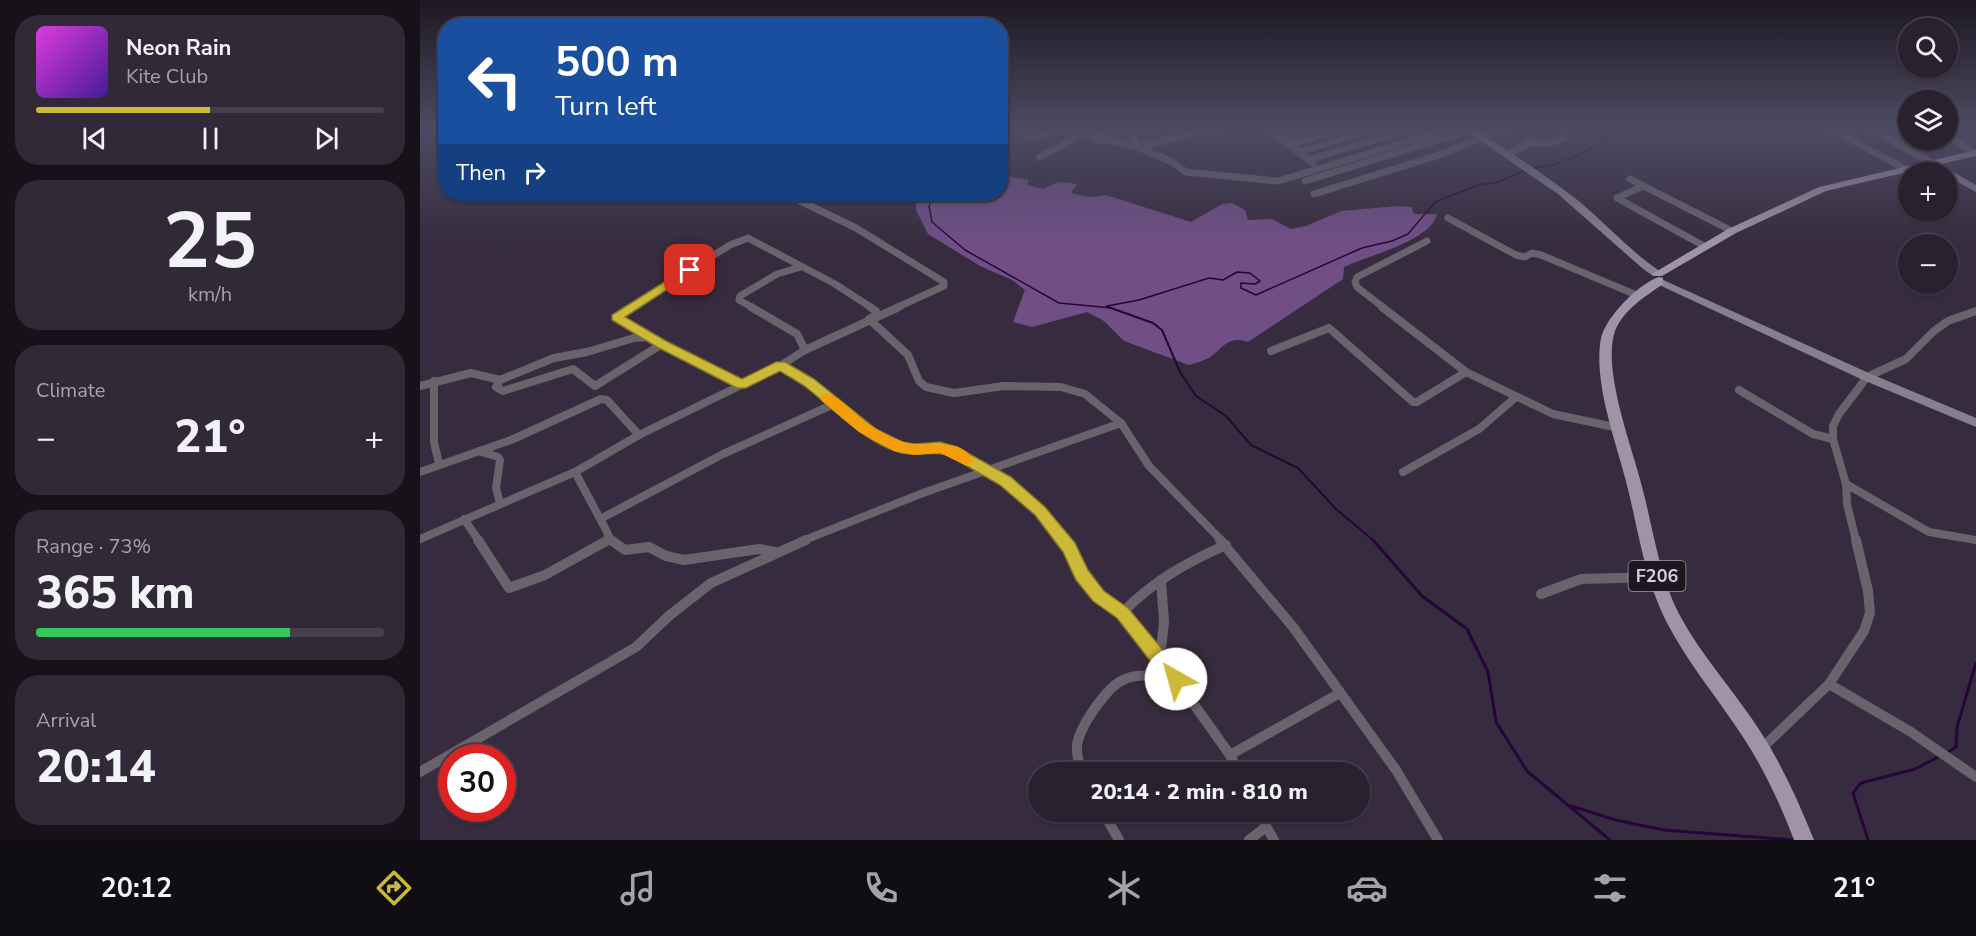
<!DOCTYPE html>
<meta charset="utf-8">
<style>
:root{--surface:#29212f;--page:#312937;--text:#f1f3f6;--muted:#a5a3aa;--line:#453e4b;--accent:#cdb938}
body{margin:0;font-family:"Nunito Sans",sans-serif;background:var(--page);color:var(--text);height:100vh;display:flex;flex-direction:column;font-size:22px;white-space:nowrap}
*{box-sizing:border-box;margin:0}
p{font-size:20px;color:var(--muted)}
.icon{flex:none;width:33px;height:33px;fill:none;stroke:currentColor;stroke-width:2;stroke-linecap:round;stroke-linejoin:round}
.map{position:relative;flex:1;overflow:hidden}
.sheet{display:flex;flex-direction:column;gap:15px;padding:15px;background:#17121a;width:420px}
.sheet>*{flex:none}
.guide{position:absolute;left:18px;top:18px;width:570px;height:183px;border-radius:24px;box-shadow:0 2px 4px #0004,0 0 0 2px var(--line);background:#1a4fa0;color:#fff;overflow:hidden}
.controls{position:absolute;left:1478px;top:18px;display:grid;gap:12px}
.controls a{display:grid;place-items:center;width:60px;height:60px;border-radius:50%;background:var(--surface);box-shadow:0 2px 4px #0004,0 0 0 2px var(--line);font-size:30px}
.speed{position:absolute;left:18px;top:744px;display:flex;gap:12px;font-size:30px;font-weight:700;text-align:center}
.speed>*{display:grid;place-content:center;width:78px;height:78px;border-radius:50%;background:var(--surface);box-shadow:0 2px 4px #0004,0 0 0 2px var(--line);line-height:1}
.speed .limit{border:9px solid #d22;background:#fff;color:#111}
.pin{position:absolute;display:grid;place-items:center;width:51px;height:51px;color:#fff;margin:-26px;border-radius:12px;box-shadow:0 3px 9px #0006}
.me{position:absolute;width:66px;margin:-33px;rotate:322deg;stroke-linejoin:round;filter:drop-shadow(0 0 4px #0008)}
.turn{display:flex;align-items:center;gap:21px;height:126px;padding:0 18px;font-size:27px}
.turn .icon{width:78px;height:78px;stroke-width:2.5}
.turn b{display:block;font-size:42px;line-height:51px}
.then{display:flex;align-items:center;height:57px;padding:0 18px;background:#0003;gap:12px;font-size:22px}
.big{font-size:45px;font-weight:800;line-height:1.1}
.sheet .tile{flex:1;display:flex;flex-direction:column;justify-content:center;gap:9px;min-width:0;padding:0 21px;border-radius:24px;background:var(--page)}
.sheet .dial{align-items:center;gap:0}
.dial b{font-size:78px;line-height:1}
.song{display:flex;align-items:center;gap:18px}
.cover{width:72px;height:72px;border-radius:9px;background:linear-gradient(135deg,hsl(300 70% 55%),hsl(260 70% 35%))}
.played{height:6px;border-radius:3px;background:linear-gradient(90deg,var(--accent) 50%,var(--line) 50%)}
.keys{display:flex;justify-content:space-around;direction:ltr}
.heat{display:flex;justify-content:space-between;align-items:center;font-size:33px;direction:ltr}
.charge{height:9px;border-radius:4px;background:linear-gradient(90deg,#34c759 73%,var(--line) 0)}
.trip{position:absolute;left:608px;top:762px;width:342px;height:60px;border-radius:30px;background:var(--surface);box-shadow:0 2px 4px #0004,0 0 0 2px var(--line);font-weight:800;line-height:60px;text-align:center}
.menu{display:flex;height:96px;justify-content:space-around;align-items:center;background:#100d13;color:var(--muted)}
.menu .icon{width:42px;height:42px}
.menu .current{color:var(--accent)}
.menu b{font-size:27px;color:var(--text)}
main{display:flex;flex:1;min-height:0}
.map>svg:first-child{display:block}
.forest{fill:#704f87}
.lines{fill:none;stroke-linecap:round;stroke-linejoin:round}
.stream-far2{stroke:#270539;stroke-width:1.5}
.stream-far1{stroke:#270539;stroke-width:2}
.stream{stroke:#270539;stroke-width:3}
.street-far2{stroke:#69636d;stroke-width:7}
.street-far1{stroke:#69636d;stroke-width:8}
.street{stroke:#69636d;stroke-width:10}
.secondary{fill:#877f8e;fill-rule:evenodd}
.primary{fill:#9f94a7;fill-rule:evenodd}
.route{fill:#cdb938;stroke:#857824;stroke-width:1.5}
.slow{fill:#f59e0b}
.labels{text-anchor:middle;stroke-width:6;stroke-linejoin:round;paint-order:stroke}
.shield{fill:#1c1720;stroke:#a09aa5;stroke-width:1.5}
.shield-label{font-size:18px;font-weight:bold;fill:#d9d2de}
</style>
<main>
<section class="sheet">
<div class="tile">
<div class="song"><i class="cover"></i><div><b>Neon Rain</b><p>Kite Club</p></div></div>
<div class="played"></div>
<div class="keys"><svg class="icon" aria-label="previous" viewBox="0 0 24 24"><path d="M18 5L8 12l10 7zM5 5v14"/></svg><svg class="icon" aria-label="pause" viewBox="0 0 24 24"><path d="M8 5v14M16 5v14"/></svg><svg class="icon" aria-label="next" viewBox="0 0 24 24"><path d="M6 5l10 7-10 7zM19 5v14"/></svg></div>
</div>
<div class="tile dial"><b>25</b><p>km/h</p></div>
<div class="tile"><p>Climate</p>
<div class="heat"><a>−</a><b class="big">21°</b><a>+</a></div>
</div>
<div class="tile"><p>Range · 73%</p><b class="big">365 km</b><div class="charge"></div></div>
<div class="tile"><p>Arrival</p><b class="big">20:14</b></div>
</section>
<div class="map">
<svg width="1556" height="840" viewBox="0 0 1556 840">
<rect width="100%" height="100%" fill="#372c3f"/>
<path class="forest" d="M581 175 609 180 607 185 623 189 638 182 657 184 651 193 670 197 686 195 771 222 802 204 812 203 825 210 828 220 852 219 871 229 886 226 921 211 978 206 991 207 994 214H1017C1011 241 947 256 924 267L923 279 828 342C807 335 803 349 789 358 783 361 775 363 769 365L704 341 684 321 667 312 612 327 593 322 605 290 592 280 560 266 508 234 496 210V194H580Z"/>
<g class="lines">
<g class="stream-far2">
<path d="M1111 169 1136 164 1173 148 1185 139 1201 138 1243 126"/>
<path d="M515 194 509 206 512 222 545 250 639 303 692 308"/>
<path d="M687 306 719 300 789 278 803 280 817 272 830 273 840 281 835 284 821 283V288L836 295 942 248 972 241 988 234 1015 202 1058 185 1079 182 1106 170"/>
</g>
<path class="stream-far1" d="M688 307 733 323 742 330 760 372 776 396 806 416 831 445 878 468 916 509 954 541"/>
<g class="stream">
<path d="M953 540 1002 596 1047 629 1068 672 1076 722 1107 771 1190 840"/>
<path d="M1528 752 1536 747 1537 727 1556 663"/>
<path d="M1151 806 1196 820 1244 830 1373 840"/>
<path d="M1448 840 1433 793 1441 783 1495 769 1520 756"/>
</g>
<g class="street-far2">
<path d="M594 126 608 137 614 138 653 126"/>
<path d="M659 126 679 140 685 139 718 147 803 126"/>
<path d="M846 126 893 163"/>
<path d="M1407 126 1485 169"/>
<path d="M1445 126 1510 162"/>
<path d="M703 128 710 132 718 147 752 162 766 172 858 181 1026 130"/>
<path d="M851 130 867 126"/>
<path d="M710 132 734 126"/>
<path d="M1527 135 1555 153"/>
<path d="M678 136 708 126"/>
<path d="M859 138 900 126"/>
<path d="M868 145 934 126"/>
<path d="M878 152 966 126"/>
<path d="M1087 155 1111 142 1129 143 1143 139"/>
<path d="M620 157 667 132"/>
<path d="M888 160 1001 126"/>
<path d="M1210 179 1312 231"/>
<path d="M885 181 1035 135"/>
<path d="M1223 186 1197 198 1284 246"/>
<path d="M366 194 436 228 524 282V286L476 308"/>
<path d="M894 194 1019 155 1089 126"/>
<path d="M1028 218 1096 255 1105 257 1112 253 1121 255 1219 296"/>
<path d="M209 308 310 245 328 238 415 284 452 308"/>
<path d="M333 308 319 300 320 296 357 274 381 267"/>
<path d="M964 308 937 287 935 282 937 277 1007 241"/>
</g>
<g class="street-far1">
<path d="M211 307 196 317 242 344 322 385"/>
<path d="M331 307 377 334 385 350"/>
<path d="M450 307 456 311V315L449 319 488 355 499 381 506 387 534 393 584 386 641 387 665 394 701 423 729 466 802 541"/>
<path d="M962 307 1046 372 1133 414 1199 428"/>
<path d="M851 351 909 328 993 402H997L1046 372"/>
<path d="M360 366 389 383 451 433 479 447 494 450 520 448 532 451 586 481 610 501 644 541"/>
<path d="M80 380 76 387 83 391 153 369 175 386 242 344"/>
<path d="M14 381V442L19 464"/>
<path d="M0 386 51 373 80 380 134 358 167 352 214 338 228 337"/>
<path d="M1319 390 1393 434 1413 439"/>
<path d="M59 451 78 457 80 460 76 488 80 503"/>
<path d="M0 472 91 440 181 399 187 400 219 435"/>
<path d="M155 472 186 530 190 539 186 541"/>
<path d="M983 472 1059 429 1096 397"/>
<path d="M1426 484 1509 532 1556 540"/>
<path d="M182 518 303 454 414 404"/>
<path d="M44 519 59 541"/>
<path d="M0 539 155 472 219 435 360 366 385 350 479 307"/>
<path d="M190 539 193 541"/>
<path d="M382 541 503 493 701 423"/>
<path d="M1436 541 1427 504 1426 484 1413 439V426L1419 414 1447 377 1486 359 1514 331 1528 321 1556 311"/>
</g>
<g class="street">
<path d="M58 540 89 588 125 575 188 540"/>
<path d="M191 540 205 550 229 547 246 556 264 560 339 549 355 552"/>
<path d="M642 540 649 548 662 575 678 596 702 613 756 679 810 755 818 772"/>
<path d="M800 540 873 627 976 770 1018 840"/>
<path d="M1121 594 1161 579 1237 577"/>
<path d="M702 613C732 582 767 562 806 545"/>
<path d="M740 659 744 622 741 580"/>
<path d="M1409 684 1491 732 1556 777"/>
<path d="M1341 749 1409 684 1444 631 1450 613 1448 591 1436 540"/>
<path d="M810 755 920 693"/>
<path d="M0 772 216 647 250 615 291 583 386 540"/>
<path d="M663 772C659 764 656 755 657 745 660 726 687 686 705 679 721 672 740 677 756 679"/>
<path d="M683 812 699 840"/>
<path d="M838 812 854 840"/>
<path d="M829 840 846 827"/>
</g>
<g class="secondary">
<path d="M1039 126H1049C1087 150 1125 174 1160 202 1187 225 1211 252 1241 272V276H1233L1222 268 1138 194Z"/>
<path d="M1510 159 1556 185V192L1527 176V172H1522L1507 164V160Z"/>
<path d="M1241 279 1451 374 1556 418V427L1443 380 1237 284 1236 282Z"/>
</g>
<g class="primary">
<path d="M1556 150V156L1406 191 1316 233 1242 276H1234L1232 274 1308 229 1399 187Z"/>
<path d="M1239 277 1243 278V284C1226 296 1203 310 1195 331 1182 369 1211 444 1221 483 1233 526 1238 573 1259 614 1282 657 1316 693 1342 734 1363 767 1379 803 1394 840H1374C1360 803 1343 767 1321 734 1296 696 1267 662 1246 621 1224 577 1218 528 1206 481 1195 439 1173 381 1181 338 1186 317 1218 284 1239 277Z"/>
</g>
</g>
<linearGradient id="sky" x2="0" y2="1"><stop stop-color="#1e1823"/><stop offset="0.52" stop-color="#4d4b63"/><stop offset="1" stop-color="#4d4b63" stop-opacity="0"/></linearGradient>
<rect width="1556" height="244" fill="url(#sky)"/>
<path class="route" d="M270 266 276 270 274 272 205 317 246 341 322 379 356 362H365L394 379 456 429 482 442 494 444 520 442 537 447 591 477 625 507 655 543 668 570 684 591 708 608 762 673 764 679 762 685 756 687 749 685 697 618 673 601 656 580 643 552 615 515 580 485 528 455C511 451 494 457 478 452 443 441 415 410 387 388 379 382 369 377 360 371L326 388H317L237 347 192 320V315Z"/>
<path class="slow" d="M407 393C422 398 435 415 448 424 458 430 470 437 481 441 504 451 538 433 554 461L547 466 520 453 494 455 474 451 439 432 402 401 400 398 402 395Z"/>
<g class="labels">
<rect class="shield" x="1208.5" y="561" width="57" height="30" rx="4.5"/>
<g class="shield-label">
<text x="1237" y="582">F206</text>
</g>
</g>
</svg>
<div class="controls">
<a><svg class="icon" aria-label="search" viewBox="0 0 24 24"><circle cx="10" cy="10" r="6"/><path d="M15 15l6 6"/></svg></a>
<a><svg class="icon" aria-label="layers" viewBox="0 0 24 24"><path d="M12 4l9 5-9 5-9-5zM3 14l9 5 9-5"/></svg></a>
<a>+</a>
<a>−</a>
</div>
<div class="speed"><div class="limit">30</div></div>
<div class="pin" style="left:270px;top:270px;background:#d93025"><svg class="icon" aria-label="arrive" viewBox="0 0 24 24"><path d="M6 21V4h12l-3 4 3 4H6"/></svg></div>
<svg class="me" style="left:756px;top:679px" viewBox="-20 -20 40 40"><circle r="19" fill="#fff"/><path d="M0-13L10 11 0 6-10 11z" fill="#cdb938"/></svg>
<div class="trip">20:14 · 2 min · 810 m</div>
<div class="guide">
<div class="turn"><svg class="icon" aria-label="left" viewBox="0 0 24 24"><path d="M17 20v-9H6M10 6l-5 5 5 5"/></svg><div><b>500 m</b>Turn left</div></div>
<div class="then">Then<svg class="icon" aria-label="right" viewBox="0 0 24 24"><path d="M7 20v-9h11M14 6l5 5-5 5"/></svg></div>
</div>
</div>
</main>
<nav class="menu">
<b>20:12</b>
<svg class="icon current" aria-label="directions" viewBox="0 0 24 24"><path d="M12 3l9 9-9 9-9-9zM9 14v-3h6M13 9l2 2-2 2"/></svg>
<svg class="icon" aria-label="music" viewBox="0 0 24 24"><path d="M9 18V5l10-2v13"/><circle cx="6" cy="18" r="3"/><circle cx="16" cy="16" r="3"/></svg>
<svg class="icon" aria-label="phone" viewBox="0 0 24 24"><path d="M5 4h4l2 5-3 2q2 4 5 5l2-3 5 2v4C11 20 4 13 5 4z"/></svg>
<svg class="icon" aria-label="climate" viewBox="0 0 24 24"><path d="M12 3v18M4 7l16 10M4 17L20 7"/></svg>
<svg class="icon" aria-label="car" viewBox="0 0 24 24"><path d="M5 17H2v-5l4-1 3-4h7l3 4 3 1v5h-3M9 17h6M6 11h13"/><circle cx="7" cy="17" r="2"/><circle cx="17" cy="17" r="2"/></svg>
<svg class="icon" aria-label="filters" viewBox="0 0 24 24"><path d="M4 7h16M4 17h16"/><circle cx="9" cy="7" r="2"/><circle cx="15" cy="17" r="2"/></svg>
<b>21°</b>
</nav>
